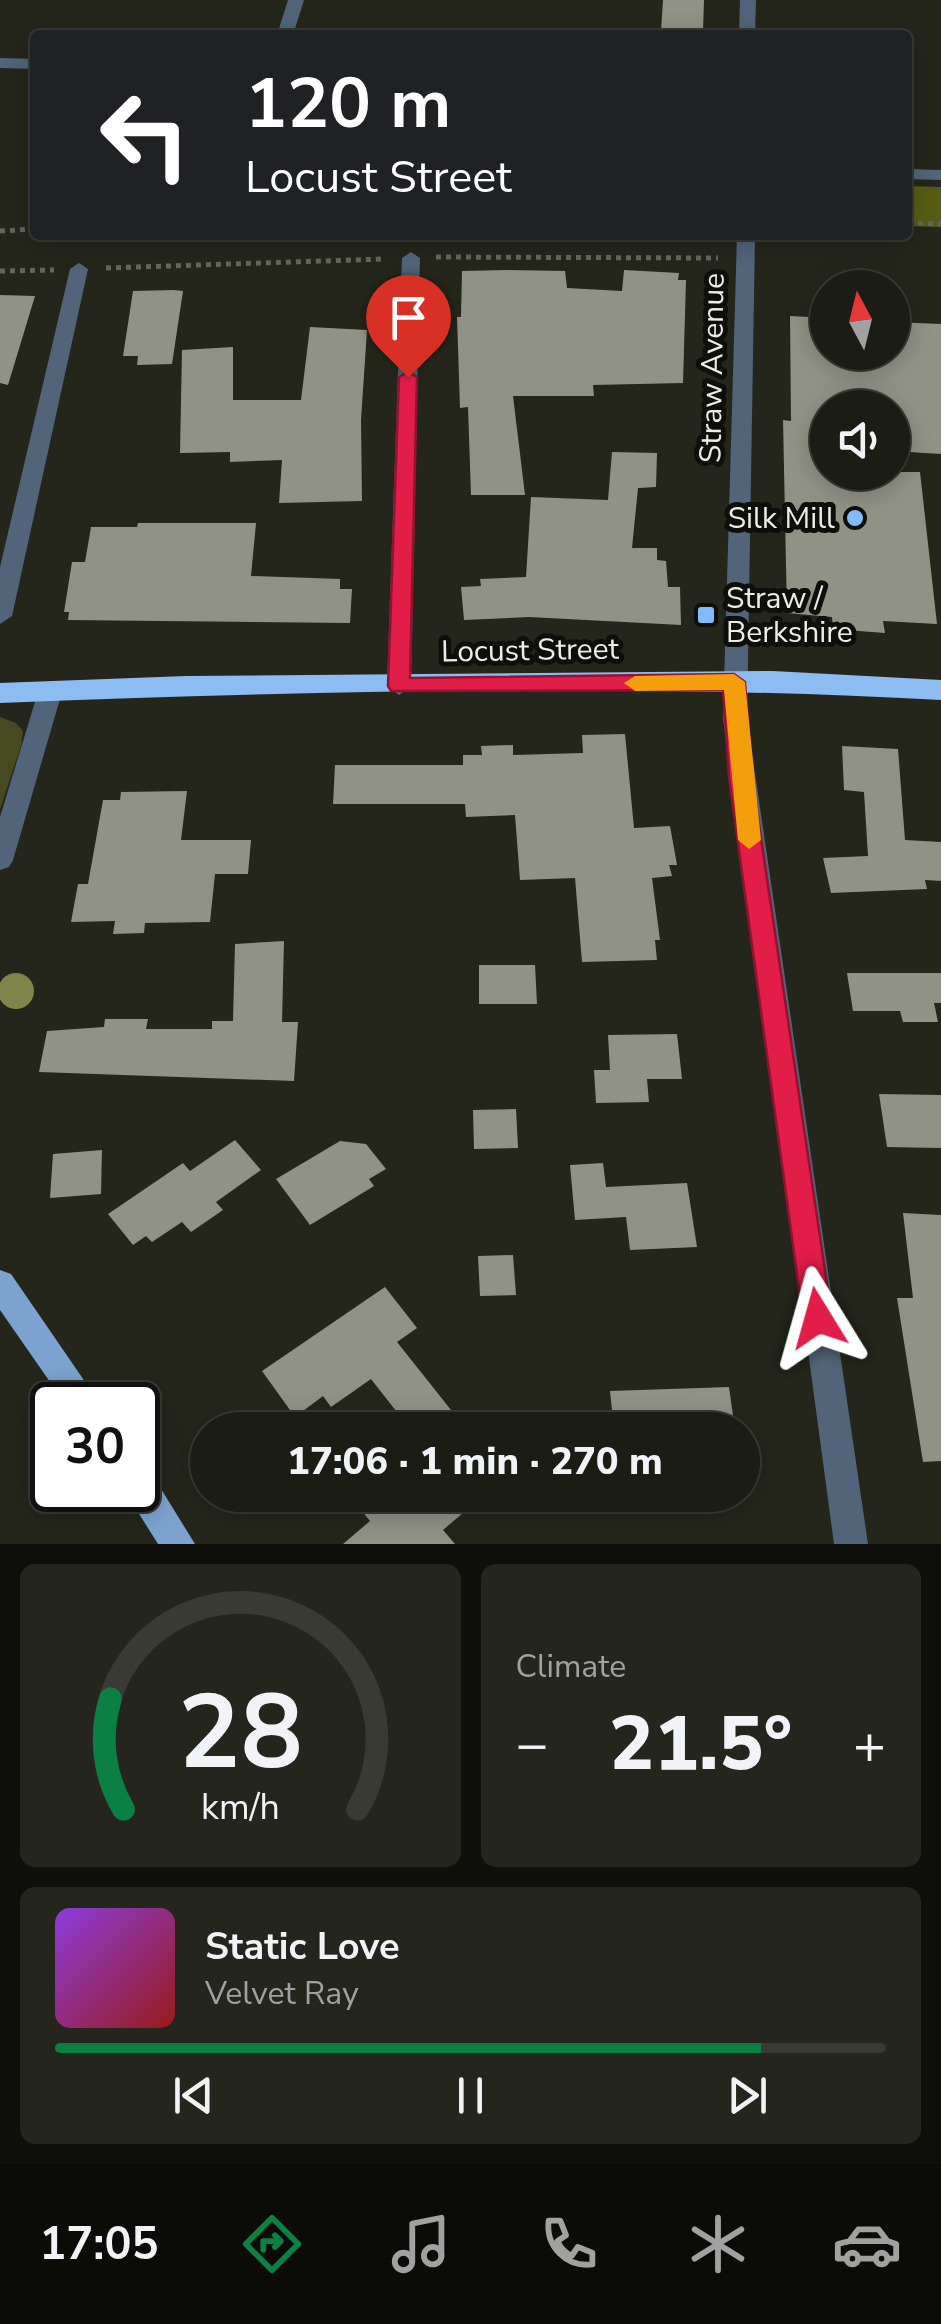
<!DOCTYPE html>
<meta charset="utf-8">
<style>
:root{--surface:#1b1c14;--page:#24251d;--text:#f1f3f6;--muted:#a0a1a0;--line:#393a34;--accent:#0b8043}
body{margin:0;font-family:"Nunito Sans",sans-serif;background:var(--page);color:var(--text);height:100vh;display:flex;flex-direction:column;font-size:38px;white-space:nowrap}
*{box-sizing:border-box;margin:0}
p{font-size:32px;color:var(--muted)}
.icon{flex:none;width:55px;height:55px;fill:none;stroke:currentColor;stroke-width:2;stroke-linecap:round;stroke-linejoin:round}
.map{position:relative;height:1544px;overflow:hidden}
.drawer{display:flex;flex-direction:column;gap:20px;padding:20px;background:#0f0f0b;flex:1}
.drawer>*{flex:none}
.guide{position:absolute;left:30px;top:30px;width:882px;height:210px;border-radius:10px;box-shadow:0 5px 25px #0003,0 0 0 2px var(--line);background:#202124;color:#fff;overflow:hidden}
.needle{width:65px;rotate:353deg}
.tools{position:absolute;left:810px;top:270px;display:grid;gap:20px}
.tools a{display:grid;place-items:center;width:100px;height:100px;border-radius:50%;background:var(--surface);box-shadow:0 5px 25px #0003,0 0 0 2px var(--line);font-size:50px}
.speed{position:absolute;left:30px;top:1382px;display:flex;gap:20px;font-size:50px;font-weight:700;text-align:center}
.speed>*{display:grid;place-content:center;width:130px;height:130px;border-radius:50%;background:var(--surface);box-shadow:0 5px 25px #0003,0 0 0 2px var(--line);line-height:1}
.speed .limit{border:5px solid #111;border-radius:15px;background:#fff;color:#111}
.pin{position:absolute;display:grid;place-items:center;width:85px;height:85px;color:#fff;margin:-102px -42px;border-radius:50% 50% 50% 0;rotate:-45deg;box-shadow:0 0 10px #0007}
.pin .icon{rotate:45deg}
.me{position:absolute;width:110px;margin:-55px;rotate:352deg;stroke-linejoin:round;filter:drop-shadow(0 0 8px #0008)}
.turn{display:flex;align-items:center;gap:35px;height:210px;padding:0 50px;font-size:45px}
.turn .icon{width:130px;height:130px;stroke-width:2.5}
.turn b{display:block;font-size:70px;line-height:85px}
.big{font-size:75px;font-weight:800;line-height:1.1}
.drawer .widget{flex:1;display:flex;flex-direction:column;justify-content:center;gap:15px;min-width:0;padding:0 35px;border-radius:15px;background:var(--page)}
.drawer .dial{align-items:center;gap:0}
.dial svg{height:260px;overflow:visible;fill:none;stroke:var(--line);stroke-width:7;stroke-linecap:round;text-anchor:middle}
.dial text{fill:var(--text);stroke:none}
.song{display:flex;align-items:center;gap:30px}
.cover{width:120px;height:120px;border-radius:15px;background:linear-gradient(135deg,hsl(270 70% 55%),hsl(0 70% 35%))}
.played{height:10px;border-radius:5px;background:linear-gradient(90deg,var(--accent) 85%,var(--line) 85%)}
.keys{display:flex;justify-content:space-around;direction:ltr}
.heat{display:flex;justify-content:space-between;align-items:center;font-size:55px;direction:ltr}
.drawer .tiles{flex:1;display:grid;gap:20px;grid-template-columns:1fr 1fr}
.widget:last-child{grid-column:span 2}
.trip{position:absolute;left:190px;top:1412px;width:570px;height:100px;border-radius:50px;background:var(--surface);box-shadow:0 5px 25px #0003,0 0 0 2px var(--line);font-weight:800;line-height:100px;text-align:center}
.dock{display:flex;height:160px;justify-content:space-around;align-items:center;background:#0b0b08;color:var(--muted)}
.dock .icon{width:70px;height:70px}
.dock .active{color:var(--accent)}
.dock b{font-size:45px;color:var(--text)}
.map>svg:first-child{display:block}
.green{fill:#464a20}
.forest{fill:#575c15}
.building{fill:#909285}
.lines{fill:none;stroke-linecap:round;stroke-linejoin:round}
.path{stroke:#64655c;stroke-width:5;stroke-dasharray:5 5;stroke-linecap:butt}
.minor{fill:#516479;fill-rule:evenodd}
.major{fill:#7ca3cf;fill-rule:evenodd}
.highway{fill:#8dbcf2;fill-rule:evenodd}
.tree{fill:#7e844a}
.route{fill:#e11d48;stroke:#92132f;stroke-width:2.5}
.slow{fill:#f59e0b}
.poi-dot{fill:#83bcfb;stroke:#0e0e0a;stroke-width:4}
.labels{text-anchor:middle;stroke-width:10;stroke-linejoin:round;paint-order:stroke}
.street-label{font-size:30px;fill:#ecede6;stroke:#0e0e0a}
.poi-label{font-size:30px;fill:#ecede6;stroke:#0e0e0a;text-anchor:end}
</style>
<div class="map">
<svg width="941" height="1544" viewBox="0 0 941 1544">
<rect width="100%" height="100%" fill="#24261b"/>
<path class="green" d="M0 717 16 723 23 731 21 746 0 809Z"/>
<path class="forest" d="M908 186 941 187V227L908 226Z"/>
<g class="building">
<path d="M663 0H704L703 31H661Z"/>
<path d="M508 270 565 271 567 288 622 291 624 270 679 273 678 280H686L683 383 593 385 594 396H513L525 495H471L468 407 460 408 457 317H461L462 271Z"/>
<path d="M173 290 183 291 172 364 137 365 138 356H123L133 291Z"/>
<path d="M0 295 35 296 8 385 0 383Z"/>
<path d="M790 316 828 318V352H892V322L941 324V454L892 451V408H828V472H920L937 624 883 621 885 633 833 629 832 617 787 613 783 420 791 421Z"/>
<path d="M310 327 367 330 361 420 362 501 279 503 282 460 230 462V452L180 453 182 350 233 347V400H301Z"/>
<path d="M612 452 657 453 656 487 638 488 632 548H657V560L666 561 668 587H680L681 625 529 617 464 620 461 587 481 586 480 579 526 577 531 497 608 500Z"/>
<path d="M138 523H256L251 576 340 579V589H352L350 623 68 620 69 612H64L72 562H85L91 527H137Z"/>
<path d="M625 734 634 828 670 826 677 865H669L672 876 652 878 660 940H655L657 960 582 962 575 878 520 880 515 815 466 817 465 804H333L335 765H463V755H482L481 746 513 745V755L583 753 582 735Z"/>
<path d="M842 746 898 749 905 840 941 842V881L925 880 927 889 831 893 823 858 868 856 864 792 844 790Z"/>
<path d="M187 791 181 840H251L248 874H215L210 922 145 923 144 933 113 934 115 921 71 922 78 884H88L103 800H120L121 792Z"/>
<path d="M284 941 282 1022H298L294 1081 39 1072 47 1031 104 1027 105 1019H148L146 1029H212V1021H233L235 944Z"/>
<path d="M479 965H535L537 1004H479Z"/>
<path d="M847 973H941V1003H934L938 1022H903L900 1011H853Z"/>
<path d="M677 1034 682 1079H647L649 1102 596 1103 594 1070H610L608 1035Z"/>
<path d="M879 1094 941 1095V1148L887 1147Z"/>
<path d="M516 1109 518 1148 474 1149 473 1110Z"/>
<path d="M235 1140 261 1170 216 1202 223 1210 191 1232 182 1222 152 1242 146 1236 133 1245 108 1214 183 1163 190 1171Z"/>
<path d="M340 1141 366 1144 386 1169 369 1179 374 1186 310 1225 276 1179Z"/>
<path d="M102 1150 101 1194 50 1198 53 1154Z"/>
<path d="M603 1163 606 1187 687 1183 697 1247 630 1250 626 1217 575 1220 570 1165Z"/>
<path d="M903 1213 941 1215V1461L923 1462 897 1298H913Z"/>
<path d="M513 1255 516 1295 480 1296 478 1256Z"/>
<path d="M385 1287 417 1328 397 1342 455 1415 436 1430H411L371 1379 331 1407 323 1396 295 1417 262 1371Z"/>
<path d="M729 1387 735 1430H614L610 1391Z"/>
<path d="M381 1495H484L443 1530 455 1544H343L370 1521 362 1511Z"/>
</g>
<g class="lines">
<g class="path">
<path d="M908 223 941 224"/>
<path d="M0 231 35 229"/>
<path d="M436 257 718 258"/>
<path d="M106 268 384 259"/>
<path d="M0 271 54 270"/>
</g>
<g class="minor">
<path d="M288 0H304L293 35H277Z"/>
<path d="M740 0H756L755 35H739Z"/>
<path d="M0 58 35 59V69L0 68Z"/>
<path d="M908 169 941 170V180L908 179Z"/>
<path d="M737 235H755L747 719 868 1544H834L723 719Z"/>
<path d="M411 252 420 258 411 686 399 695 387 686 402 258Z"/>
<path d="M79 263 88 269 12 616 0 624V567L70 269Z"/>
<path d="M50 683 62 692 13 860 9 867 0 870V817L38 692Z"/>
</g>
<g class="major">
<path d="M0 1270 11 1274 101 1405H66L0 1310Z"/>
<path d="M138 1466 150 1471 195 1544H158L124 1490H138Z"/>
</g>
<path class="highway" d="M773 671 941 680V700C628 683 313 691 0 703V683L186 676Z"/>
</g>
<circle class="tree" cx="16" cy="991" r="18"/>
<path class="route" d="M408 372 417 377 410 678 734 674 745 682 752 777 832 1318 828 1328 818 1332 808 1328 803 1318 729 777 723 690 391 691 388 686 399 377Z"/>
<path class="slow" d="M734 674 745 682 761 840 749 849 738 840 724 690 635 691 624 683 635 676Z"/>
<g class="poi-dot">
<circle cx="855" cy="518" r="10"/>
<rect x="696" y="605" width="20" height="20" rx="5"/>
</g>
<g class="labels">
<g class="street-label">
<text transform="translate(712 368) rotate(-89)" y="10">Straw Avenue</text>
<text transform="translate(530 650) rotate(-1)" y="10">Locust Street</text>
</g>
<g class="poi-label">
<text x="835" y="528">Silk Mill</text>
<text x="726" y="608" text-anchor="start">Straw /<tspan x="726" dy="34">Berkshire</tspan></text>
</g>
</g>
</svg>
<div class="tools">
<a><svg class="needle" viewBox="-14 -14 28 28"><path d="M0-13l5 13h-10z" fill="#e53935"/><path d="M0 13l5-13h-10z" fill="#a0a1a0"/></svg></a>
<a><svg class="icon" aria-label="sound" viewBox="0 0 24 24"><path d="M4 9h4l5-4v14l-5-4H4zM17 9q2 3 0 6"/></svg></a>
</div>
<div class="speed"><div class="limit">30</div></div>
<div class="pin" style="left:408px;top:377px;background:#d93025"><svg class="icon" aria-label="arrive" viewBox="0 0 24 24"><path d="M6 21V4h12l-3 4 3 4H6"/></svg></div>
<svg class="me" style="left:818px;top:1318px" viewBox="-20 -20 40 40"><path d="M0-17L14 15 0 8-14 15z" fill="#e11d48" stroke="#fff" stroke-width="4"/></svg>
<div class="trip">17:06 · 1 min · 270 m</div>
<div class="guide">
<div class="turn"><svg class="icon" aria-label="left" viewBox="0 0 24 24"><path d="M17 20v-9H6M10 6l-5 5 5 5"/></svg><div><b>120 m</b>Locust Street</div></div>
</div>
</div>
<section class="drawer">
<div class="tiles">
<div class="widget dial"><svg viewBox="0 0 100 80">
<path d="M14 69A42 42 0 1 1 86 69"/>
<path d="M14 69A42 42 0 0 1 10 35" stroke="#0b8043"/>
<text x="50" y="56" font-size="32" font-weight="700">28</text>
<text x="50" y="72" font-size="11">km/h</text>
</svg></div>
<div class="widget"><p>Climate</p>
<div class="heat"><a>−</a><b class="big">21.5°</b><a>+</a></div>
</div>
<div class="widget">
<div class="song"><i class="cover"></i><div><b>Static Love</b><p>Velvet Ray</p></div></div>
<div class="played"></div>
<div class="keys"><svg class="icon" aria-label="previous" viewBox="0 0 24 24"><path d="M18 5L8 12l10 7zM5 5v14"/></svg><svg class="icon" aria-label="pause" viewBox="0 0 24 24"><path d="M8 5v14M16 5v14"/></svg><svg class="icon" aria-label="next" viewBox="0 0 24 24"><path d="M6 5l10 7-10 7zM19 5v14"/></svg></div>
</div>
</div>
</section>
<nav class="dock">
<b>17:05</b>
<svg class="icon active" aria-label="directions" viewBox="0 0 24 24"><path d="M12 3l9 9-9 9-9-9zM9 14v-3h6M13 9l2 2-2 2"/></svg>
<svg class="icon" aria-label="music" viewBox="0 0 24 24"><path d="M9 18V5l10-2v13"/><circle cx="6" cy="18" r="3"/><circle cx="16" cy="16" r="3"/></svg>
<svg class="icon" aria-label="phone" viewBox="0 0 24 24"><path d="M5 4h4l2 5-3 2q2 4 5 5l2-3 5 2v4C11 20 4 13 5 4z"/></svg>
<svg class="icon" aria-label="climate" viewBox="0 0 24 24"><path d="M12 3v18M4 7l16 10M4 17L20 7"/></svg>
<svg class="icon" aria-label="car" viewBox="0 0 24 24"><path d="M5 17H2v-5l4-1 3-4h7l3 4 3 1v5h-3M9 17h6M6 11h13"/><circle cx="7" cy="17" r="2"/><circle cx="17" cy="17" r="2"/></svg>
</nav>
